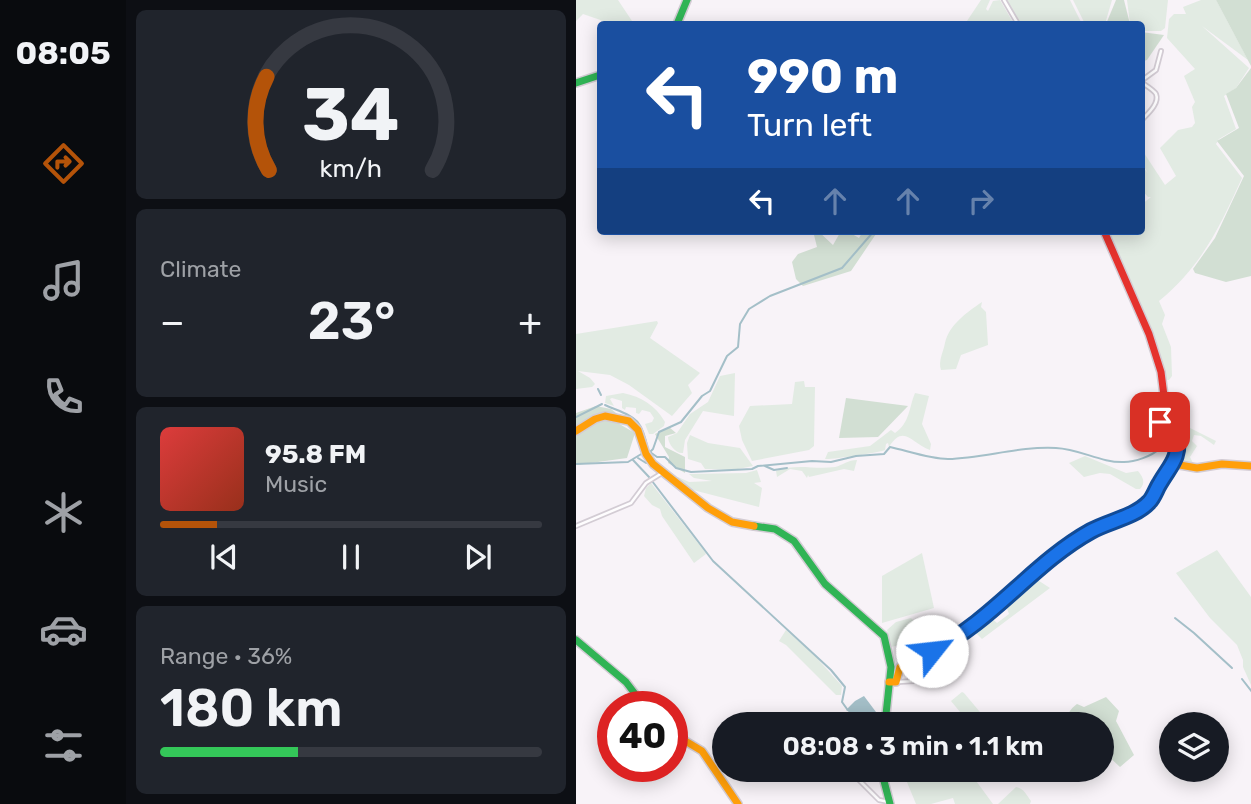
<!DOCTYPE html>
<meta charset="utf-8">
<style>
:root{--surface:#171b24;--page:#20242c;--text:#f1f3f6;--muted:#9ea1a6;--line:#363941;--accent:#b45309}
body{margin:0;font-family:Rubik,sans-serif;background:var(--page);color:var(--text);height:100vh;display:flex;flex-direction:column;font-size:26px;white-space:nowrap}
*{box-sizing:border-box;margin:0}
p{font-size:23px;color:var(--muted)}
.icon{flex:none;width:38px;height:38px;fill:none;stroke:currentColor;stroke-width:2;stroke-linecap:round;stroke-linejoin:round}
.map{position:relative;flex:1;overflow:hidden}
.side{display:flex;flex-direction:column;gap:10px;padding:10px;background:#0d0f14;width:450px}
.side>*{flex:none}
.top-card{position:absolute;left:21px;top:21px;width:548px;height:214px;border-radius:7px;box-shadow:0 4px 18px #0003;background:#1a4fa0;color:#fff;overflow:hidden}
.buttons{position:absolute;left:583px;top:712px;display:grid;gap:14px}
.buttons a{display:grid;place-items:center;width:70px;height:70px;border-radius:50%;background:var(--surface);box-shadow:0 4px 18px #0003;font-size:35px}
.speed{position:absolute;left:21px;top:691px;display:flex;gap:14px;font-size:35px;font-weight:700;text-align:center}
.speed>*{display:grid;place-content:center;width:91px;height:91px;border-radius:50%;background:var(--surface);box-shadow:0 4px 18px #0003;line-height:1}
.speed .limit{border:10px solid #d22;background:#fff;color:#111}
.pin{position:absolute;display:grid;place-items:center;width:60px;height:60px;color:#fff;margin:-30px;border-radius:14px;box-shadow:0 4px 10px #0006}
.me{position:absolute;width:77px;margin:-38px;rotate:61deg;stroke-linejoin:round;filter:drop-shadow(0 0 5px #0008)}
.turn{display:flex;align-items:center;gap:24px;height:147px;padding:0 35px;font-size:32px}
.turn .icon{width:91px;height:91px;stroke-width:2.5}
.turn b{display:block;font-size:49px;line-height:60px}
.lanes{display:flex;align-items:center;height:66px;padding:0 35px;background:#0003;justify-content:center;gap:35px;direction:ltr}
.lanes .off{opacity:.35}
.big{font-size:52px;font-weight:600;line-height:1.1}
.side .tile{flex:1;display:flex;flex-direction:column;justify-content:center;gap:10px;min-width:0;padding:0 24px;border-radius:10px;background:var(--page)}
.side .dial{align-items:center;gap:0}
.dial svg{height:182px;overflow:visible;fill:none;stroke:var(--line);stroke-width:7;stroke-linecap:round;text-anchor:middle}
.dial text{fill:var(--text);stroke:none}
.song{display:flex;align-items:center;gap:21px}
.cover{width:84px;height:84px;border-radius:10px;background:linear-gradient(135deg,hsl(0 70% 55%),hsl(10 70% 35%))}
.played{height:7px;border-radius:4px;background:linear-gradient(90deg,var(--accent) 15%,var(--line) 15%)}
.keys{display:flex;justify-content:space-around;direction:ltr}
.heat{display:flex;justify-content:space-between;align-items:center;font-size:38px;direction:ltr}
.charge{height:10px;border-radius:5px;background:linear-gradient(90deg,#34c759 36%,var(--line) 0)}
.trip{position:absolute;left:136px;top:712px;width:402px;height:70px;border-radius:35px;background:var(--surface);box-shadow:0 4px 18px #0003;font-weight:600;line-height:70px;text-align:center}
main{display:flex;flex:1;min-height:0}
.tab-bar{display:flex;flex-direction:column;width:126px;justify-content:space-around;align-items:center;background:#090b0e;color:var(--muted)}
.tab-bar .icon{width:49px;height:49px}
.tab-bar .selected{color:var(--accent)}
.tab-bar b{font-size:32px;color:var(--text)}
.map>svg:first-child{display:block}
.green{fill:#e2ebe3}
.forest{fill:#d2dfd3}
.water{fill:#a4bfc8}
.lines{fill:none;stroke-linecap:round;stroke-linejoin:round}
.stream{stroke:#a4bfc8;stroke-width:2}
.street-casing{stroke:#d3ccd4;stroke-width:6}
.fast-casing{stroke:#d3ccd4;stroke-width:10}
.slow-casing{stroke:#d3ccd4;stroke-width:10}
.jam-casing{stroke:#d3ccd4;stroke-width:10}
.street{stroke:#fefdfe;stroke-width:2.5}
.fast{stroke:#30b455;stroke-width:7}
.slow{stroke:#ff9f0a;stroke-width:7}
.jam{stroke:#e5322d;stroke-width:7}
.route-casing{stroke:#114b97;stroke-width:18}
.route{stroke:#1a73e8;stroke-width:12}
</style>
<main>
<nav class="tab-bar">
<b>08:05</b>
<svg class="icon selected" aria-label="directions" viewBox="0 0 24 24"><path d="M12 3l9 9-9 9-9-9zM9 14v-3h6M13 9l2 2-2 2"/></svg>
<svg class="icon" aria-label="music" viewBox="0 0 24 24"><path d="M9 18V5l10-2v13"/><circle cx="6" cy="18" r="3"/><circle cx="16" cy="16" r="3"/></svg>
<svg class="icon" aria-label="phone" viewBox="0 0 24 24"><path d="M5 4h4l2 5-3 2q2 4 5 5l2-3 5 2v4C11 20 4 13 5 4z"/></svg>
<svg class="icon" aria-label="climate" viewBox="0 0 24 24"><path d="M12 3v18M4 7l16 10M4 17L20 7"/></svg>
<svg class="icon" aria-label="car" viewBox="0 0 24 24"><path d="M5 17H2v-5l4-1 3-4h7l3 4 3 1v5h-3M9 17h6M6 11h13"/><circle cx="7" cy="17" r="2"/><circle cx="17" cy="17" r="2"/></svg>
<svg class="icon" aria-label="filters" viewBox="0 0 24 24"><path d="M4 7h16M4 17h16"/><circle cx="9" cy="7" r="2"/><circle cx="15" cy="17" r="2"/></svg>
</nav>
<section class="side">
<div class="tile dial"><svg viewBox="0 0 100 80">
<path d="M14 69A42 42 0 1 1 86 69"/>
<path d="M14 69A42 42 0 0 1 13 28" stroke="#b45309"/>
<text x="50" y="56" font-size="32" font-weight="700">34</text>
<text x="50" y="72" font-size="11">km/h</text>
</svg></div>
<div class="tile"><p>Climate</p>
<div class="heat"><a>−</a><b class="big">23°</b><a>+</a></div>
</div>
<div class="tile">
<div class="song"><i class="cover"></i><div><b>95.8 FM</b><p>Music</p></div></div>
<div class="played"></div>
<div class="keys"><svg class="icon" aria-label="previous" viewBox="0 0 24 24"><path d="M18 5L8 12l10 7zM5 5v14"/></svg><svg class="icon" aria-label="pause" viewBox="0 0 24 24"><path d="M8 5v14M16 5v14"/></svg><svg class="icon" aria-label="next" viewBox="0 0 24 24"><path d="M6 5l10 7-10 7zM19 5v14"/></svg></div>
</div>
<div class="tile"><p>Range · 36%</p><b class="big">180 km</b><div class="charge"></div></div>
</section>
<div class="map">
<svg width="676" height="804" viewBox="0 0 676 804">
<rect width="100%" height="100%" fill="#f8f3f8"/>
<g class="green">
<path d="M0 0H42L58 24H36L7 14 0 21Z"/>
<path d="M405 0H414L410 9 412 11 417 1 424 0 438 24H389Z"/>
<path d="M430 0H494L506 24H444Z"/>
<path d="M497 0H536L529 24H509Z"/>
<path d="M551 0H592L589 28 585 31H565V24H554Z"/>
<path d="M625 0H640L672 60 626 26 673 68 660 88 648 96 660 129 643 139 640 144 666 178C644 226 626 266 583 301L589 315 586 324 595 347 596 376 593 380H589L544 263 543 255 538 252 528 231H565V205L575 197H572L565 189V165L572 173 565 162 568 153 589 185 600 176 584 148 602 130 616 127 619 123 616 107 619 102 608 76 619 69 591 38 593 19 598 14H610L607 7Z"/>
<path d="M406 302 405 307 410 312 412 345 385 355 380 369 365 370C362 361 367 353 369 343 373 325 390 313 406 302Z"/>
<path d="M81 321 82 323 74 338 124 373 112 385 116 393 96 416 53 385 34 375 2 371 14 378 19 384 16 387 0 389V334Z"/>
<path d="M159 373 158 416C147 414 137 413 127 411L109 440 107 453C100 454 92 444 92 437L101 433 114 414 132 402 144 376Z"/>
<path d="M228 381 229 387H239L238 446 233 450 176 461 166 440 163 426 174 406 216 404 219 382Z"/>
<path d="M47 393C66 397 79 405 89 422L88 426 77 434H73L69 424 76 422 78 418 74 412 66 410 63 414 60 413V408L50 407 49 410 46 408V401L36 398 34 399 38 406 29 403 30 396Z"/>
<path d="M339 393 353 396 346 424 355 444 354 450C336 444 328 423 313 447L312 443 310 444 309 450C306 452 254 460 249 459L252 452 294 446 315 430 319 433C334 423 333 407 339 393Z"/>
<path d="M604 423 640 441 638 445 625 436 618 435 616 441 621 446 614 457 619 467 601 462 606 443 603 438Z"/>
<path d="M114 435 132 443 164 448 177 466 157 470 129 469 125 463 112 459 111 443Z"/>
<path d="M509 456 550 473 562 471C567 477 570 483 564 489H560L534 474 524 473 508 477 493 463Z"/>
<path d="M281 460 278 471 268 469 233 477 232 475 231 478 226 471 214 469 201 477 200 471C221 463 238 470 259 467 267 465 272 460 281 460Z"/>
<path d="M181 470 185 482 178 483 186 488 183 507 109 488 99 480 102 477 113 482 136 481 118 478 113 474 170 473Z"/>
<path d="M75 483 129 552 130 554 118 563 86 516 84 509 76 505 68 496 70 488Z"/>
<path d="M641 550 675 597V685L667 667V660L661 645 634 618 600 573Z"/>
<path d="M346 553 358 608 306 623V576Z"/>
<path d="M457 577 474 588 406 639 396 629 413 616 421 623 433 614 429 603Z"/>
<path d="M335 618 339 622 341 641 315 647 311 630 320 622Z"/>
<path d="M210 630 238 655 266 686 265 695H260L210 645 203 641Z"/>
<path d="M386 692 388 693 414 724H394L375 701Z"/>
<path d="M326 770H392L417 804H379L377 798 355 804H340Z"/>
<path d="M440 787C448 788 451 796 455 801L454 804H422Z"/>
</g>
<g class="forest">
<path d="M540 0H548L554 24H530Z"/>
<path d="M640 0H675V66Z"/>
<path d="M565 32 588 35 571 60 565 62Z"/>
<path d="M675 68V276L650 282 619 273 617 269 639 238 668 176 641 141 663 128 650 94 660 88Z"/>
<path d="M237 231H242L257 245 265 231H271L283 238 287 231H302L275 271 227 286 220 279 216 262 222 254 241 247Z"/>
<path d="M270 398 332 406 302 437 263 438Z"/>
<path d="M20 406 35 409 45 417 26 414 59 433 51 458 0 465V428L3 427 0 426V413Z"/>
<path d="M93 427 100 433 89 436V447L109 457V473L92 463 93 457 79 434Z"/>
<path d="M530 697 543 711 540 721 558 755 544 767 527 751V724H488C490 716 494 709 501 704L508 707Z"/>
</g>
<path class="water" d="M288 696 303 716 302 724H290L270 710 279 701Z"/>
<g class="lines">
<g class="stream">
<path d="M22 389 25 395"/>
<path d="M29 405C59 418 65 416 72 450"/>
<path d="M0 417 26 404"/>
<path d="M74 452 81 457H89L100 468 115 472 176 469 182 466 236 461 255 462 280 456 308 454 314 447C332 451 354 459 372 459 408 458 444 446 480 448 504 449 525 463 548 462 559 462 576 456 583 449"/>
<path d="M73 453 77 449 83 432 105 422 126 396 134 391 151 356 162 347 164 324 173 309 194 296 266 268 298 231"/>
<path d="M62 458 70 463 72 462"/>
<path d="M57 460 73 477"/>
<path d="M0 464 52 462 67 453"/>
<path d="M189 466 198 470 211 468"/>
<path d="M76 481 137 561 255 670 269 687 266 702 271 709"/>
<path d="M599 618 618 633 656 668"/>
<path d="M666 679 676 692"/>
</g>
<defs>
<g id="street">
<path d="M428 0 442 24"/>
<path d="M565 81 580 70 585 51"/>
<path d="M565 82C569 85 578 90 580 94 584 104 570 115 565 121"/>
<path d="M565 428 584 422 599 432"/>
<path d="M0 526 55 503 70 483 86 473"/>
<path d="M322 682 354 680"/>
<path d="M273 770 303 800 313 802"/>
</g>
<g id="fast">
<path d="M101 24 111 0"/>
<path d="M0 83 24 75"/>
<path d="M178 526 199 529 218 541 249 584 308 636 315 667 309 724"/>
<path d="M0 640 50 682 69 707"/>
<path d="M308 770V781L314 804"/>
</g>
<g id="slow">
<path d="M0 431 19 419 29 416 53 421 62 430 70 454 77 464 132 508 156 522 178 526"/>
<path d="M313 682H320L324 667 390 633 501 540 567 507 598 464 621 468 646 464 676 466"/>
<path d="M96 733 126 751 162 804"/>
</g>
<path id="jam" d="M528 231 573 334 585 372 588 396 598 411 602 443 598 464"/>
</defs>
<use href="#street" class="street-casing"/>
<use href="#fast" class="fast-casing"/>
<use href="#slow" class="slow-casing"/>
<use href="#jam" class="jam-casing"/>
<use href="#street" class="street"/>
<use href="#fast" class="fast"/>
<use href="#slow" class="slow"/>
<use href="#jam" class="jam"/>
</g>
<g class="lines">
<defs>
<path id="route" d="M356 651C417 621 457 563 515 531 533 521 559 517 573 502 578 497 580 489 584 483 595 464 604 459 601 434L584 422"/>
</defs>
<use href="#route" class="route-casing"/>
<use href="#route" class="route"/>
</g>
</svg>
<div class="buttons">
<a><svg class="icon" aria-label="layers" viewBox="0 0 24 24"><path d="M12 4l9 5-9 5-9-5zM3 14l9 5 9-5"/></svg></a>
</div>
<div class="speed"><div class="limit">40</div></div>
<div class="pin" style="left:584px;top:422px;background:#d93025"><svg class="icon" aria-label="arrive" viewBox="0 0 24 24"><path d="M6 21V4h12l-3 4 3 4H6"/></svg></div>
<svg class="me" style="left:356px;top:651px" viewBox="-20 -20 40 40"><circle r="19" fill="#fff"/><path d="M0-13L10 11 0 6-10 11z" fill="#1a73e8"/></svg>
<div class="trip">08:08 · 3 min · 1.1 km</div>
<div class="top-card">
<div class="turn"><svg class="icon" aria-label="left" viewBox="0 0 24 24"><path d="M17 20v-9H6M10 6l-5 5 5 5"/></svg><div><b>990 m</b>Turn left</div></div>
<div class="lanes"><svg class="icon" aria-label="left" viewBox="0 0 24 24"><path d="M17 20v-9H6M10 6l-5 5 5 5"/></svg><svg class="icon off" aria-label="ahead" viewBox="0 0 24 24"><path d="M12 20V5M6 11l6-6 6 6"/></svg><svg class="icon off" aria-label="ahead" viewBox="0 0 24 24"><path d="M12 20V5M6 11l6-6 6 6"/></svg><svg class="icon off" aria-label="right" viewBox="0 0 24 24"><path d="M7 20v-9h11M14 6l5 5-5 5"/></svg></div>
</div>
</div>
</main>
